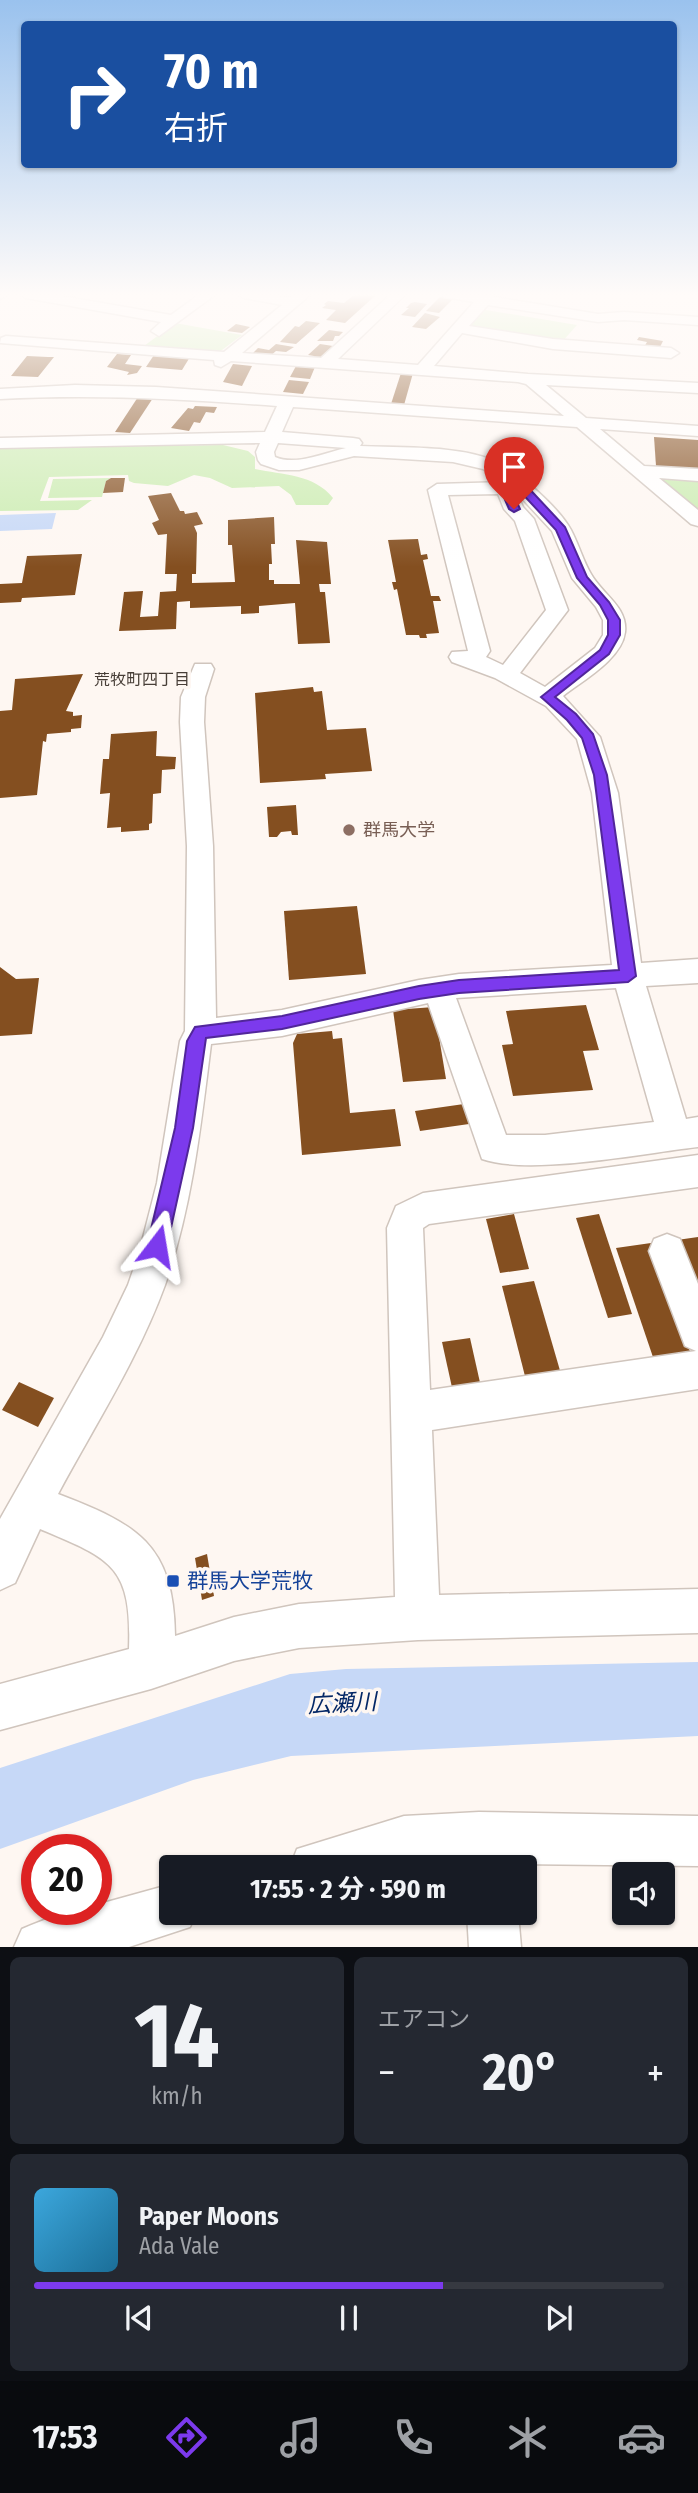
<!DOCTYPE html>
<html lang="ja">
<meta charset="utf-8">
<style>
:root{--surface:#171b24;--page:#242831;--text:#f1f3f6;--muted:#9ea1a6;--line:#363941;--accent:#7c3aed}
body{margin:0;font-family:"Fira Sans Condensed","Noto Sans JP",sans-serif;background:var(--page);color:var(--text);height:100vh;display:flex;flex-direction:column;font-size:26px;white-space:nowrap}
*{box-sizing:border-box;margin:0}
p{font-size:23px;color:var(--muted)}
.icon{flex:none;width:38px;height:38px;fill:none;stroke:currentColor;stroke-width:2;stroke-linecap:round;stroke-linejoin:round}
.map{position:relative;height:1947px;overflow:hidden}
.panel{display:flex;flex-direction:column;gap:10px;padding:10px;background:#0d0f14;flex:1}
.panel>*{flex:none}
.hud{position:absolute;left:21px;top:21px;width:656px;height:147px;border-radius:7px;box-shadow:0 2px 5px #0004;background:#1a4fa0;color:#fff;overflow:hidden}
.tools{position:absolute;left:612px;top:1862px;display:grid;gap:14px}
.tools a{display:grid;place-items:center;width:63px;height:63px;border-radius:7px;background:var(--surface);box-shadow:0 2px 5px #0004;font-size:35px}
.speed{position:absolute;left:21px;top:1834px;display:flex;gap:14px;font-size:35px;font-weight:700;text-align:center}
.speed>*{display:grid;place-content:center;width:91px;height:91px;border-radius:50%;background:var(--surface);box-shadow:0 2px 5px #0004;line-height:1}
.speed .limit{border:10px solid #d22;background:#fff;color:#111}
.pin{position:absolute;display:grid;place-items:center;width:60px;height:60px;color:#fff;margin:-72px -30px;border-radius:50% 50% 50% 0;rotate:-45deg;box-shadow:0 0 7px #0007}
.pin .icon{rotate:45deg}
.me{position:absolute;width:77px;margin:-38px;rotate:14deg;stroke-linejoin:round;filter:drop-shadow(0 0 5px #0008)}
.turn{display:flex;align-items:center;gap:24px;height:147px;padding:0 28px;font-size:32px}
.turn .icon{width:91px;height:91px;stroke-width:2.5}
.turn b{display:block;font-size:49px;line-height:60px}
.big{font-size:52px;font-weight:700;line-height:1.1}
.panel .tile{flex:1;display:flex;flex-direction:column;justify-content:center;gap:10px;min-width:0;padding:0 24px;border-radius:10px;background:var(--page)}
.panel .dial{align-items:center;gap:0}
.dial b{font-size:91px;line-height:1}
.song{display:flex;align-items:center;gap:21px}
.cover{width:84px;height:84px;border-radius:10px;background:linear-gradient(135deg,hsl(200 70% 55%),hsl(200 70% 35%))}
.played{height:7px;border-radius:4px;background:linear-gradient(90deg,var(--accent) 65%,var(--line) 65%)}
.keys{display:flex;justify-content:space-around;direction:ltr}
.heat{display:flex;justify-content:space-between;align-items:center;font-size:38px;direction:ltr}
.panel .tiles{flex:1;display:grid;gap:10px;grid-template-columns:1fr 1fr}
.tile:last-child{grid-column:span 2}
.trip{position:absolute;left:159px;top:1855px;width:378px;height:70px;border-radius:7px;background:var(--surface);box-shadow:0 2px 5px #0004;font-weight:700;line-height:70px;text-align:center}
.menu{display:flex;height:112px;justify-content:space-around;align-items:center;background:#090b0e;color:var(--muted)}
.menu .icon{width:49px;height:49px}
.menu .active{color:var(--accent)}
.menu b{font-size:32px;color:var(--text)}
.map>svg:first-child{display:block}
.green{fill:#caecb0}
.water{fill:#c6d8f7}
.building{fill:#844f20}
.lines{fill:none;stroke-linecap:round;stroke-linejoin:round}
.minor-casing{stroke:#d0c5bd;stroke-width:3}
.minor{fill:#fff;fill-rule:evenodd}
.route{fill:#7c3aed;stroke:#51269a;stroke-width:2}
.education-dot{fill:#8d6e63;stroke:#fef7f2;stroke-width:2.5}
.transit-dot{fill:#1a4fb4;stroke:#fef7f2;stroke-width:2.5}
.labels{text-anchor:middle;stroke-width:7;stroke-linejoin:round;paint-order:stroke}
.far-neighbourhood-label{font-size:16px;fill:#473e37;stroke:#fef7f2}
.education-label{font-size:18px;fill:#785e54;stroke:#fef7f2;text-anchor:start}
.near-transit-label{font-size:21px;fill:#164399;stroke:#fef7f2;text-anchor:start}
.near-water-label{font-size:23px;font-style:italic;fill:#042766;stroke:#fef7f2}
</style>
<div class="map">
<svg width="698" height="1947" viewBox="0 0 698 1947">
<rect width="100%" height="100%" fill="#fef7f2"/>
<g class="green">
<path d="M480 309 577 325 561 343 467 328Z"/>
<path d="M175 323 242 335 218 353 144 346Z"/>
<path d="M223 445 248 451 255 457V469C283 475 314 474 333 498L328 505H296L291 495 279 486 232 488 210 478 194 475 168 486 134 483 129 481 128 475 49 477 40 501 92 500 78 510 0 511V448Z"/>
<path d="M111 478 106 481 102 497 48 498 53 479Z"/>
<path d="M656 478H698V514Z"/>
</g>
<g class="water">
<path d="M56 513 52 529 0 531V515Z"/>
<path d="M698 1662V1736L291 1756 193 1780 0 1849V1768L290 1674 346 1669Z"/>
</g>
<g class="building">
<path d="M355 294H377L345 323 326 320 336 310 322 308 326 305 324 304 328 301 344 303Z"/>
<path d="M440 297 453 299 439 313 426 311Z"/>
<path d="M415 302 427 304 415 317 401 315 409 308H406L411 303Z"/>
<path d="M425 313 440 317 426 329 412 327Z"/>
<path d="M306 321 320 323 296 344 280 342 295 326 299 327Z"/>
<path d="M236 324 250 327 242 333 227 331Z"/>
<path d="M329 330 343 332 339 336H335L333 341H317Z"/>
<path d="M639 337 663 341 659 349 644 347 647 342 637 340Z"/>
<path d="M276 344 294 347 286 352 276 351 269 357 252 354 258 348 269 350Z"/>
<path d="M320 344 333 346 319 360 311 358 314 356 308 355Z"/>
<path d="M117 354 131 355 125 364 142 366 137 373 127 375 129 372 107 367Z"/>
<path d="M154 355 190 357 182 370 146 367Z"/>
<path d="M27 356 48 357H54L38 377 11 376Z"/>
<path d="M233 364 252 366 242 386 223 382Z"/>
<path d="M296 366 315 367 310 379 290 377Z"/>
<path d="M401 373H413L404 405 391 404Z"/>
<path d="M289 380 309 382 303 394 283 392Z"/>
<path d="M138 397 153 398 130 433 115 432Z"/>
<path d="M195 406 217 407 214 413 206 412 200 423 194 422 189 431 171 428 188 408 193 409Z"/>
<path d="M654 437 698 440V469L656 466Z"/>
<path d="M111 478H125L123 492 103 493 106 481Z"/>
<path d="M171 493 180 511H184L185 514 197 512 203 524 194 526 197 533 196 574H192V583L235 582 232 545H228V520L274 517 275 544H271L272 564H269V580H274V584H300L296 540 327 542 331 584H319L320 592H325L330 643 298 644 295 603 259 606V613L241 614V606L190 608V601L177 602 176 629 119 631 124 592 143 591 140 617 158 616 160 592 176 591 177 574H165L167 534 158 535 152 523 159 520 148 496Z"/>
<path d="M418 539 421 555 427 554 428 559 423 560 431 596H439L441 601H433L439 633 426 634 427 638H420L419 635H406L397 589 394 590 392 582H396L388 540Z"/>
<path d="M82 554 75 595 22 598 21 602 0 603V584L22 583 27 556Z"/>
<path d="M83 674 66 711 73 712V716L82 715 81 728 71 729V732L47 734 46 742 43 741 37 795 0 798V711L12 710 15 679Z"/>
<path d="M313 687 314 692 322 691 327 730 366 728 372 771 325 774 326 779 260 783 255 693Z"/>
<path d="M157 731 156 756 176 757 175 769 162 770 161 793 153 794 152 823 149 824V830L121 832V827L107 828 110 793 100 794 103 759H109L111 734Z"/>
<path d="M296 805 298 835H292L291 831 281 832 277 837H269L267 807Z"/>
<path d="M357 906 366 974 289 980 284 911Z"/>
<path d="M0 967 16 979 39 978 32 1034 0 1036Z"/>
<path d="M586 1005 599 1050 583 1051 593 1090 513 1096 502 1045 513 1044 506 1011Z"/>
<path d="M434 1007 446 1079 403 1082 393 1010Z"/>
<path d="M332 1031 333 1039 342 1038 350 1113 395 1109 401 1146 302 1155 293 1043 297 1034Z"/>
<path d="M471 1103 476 1123 420 1131 415 1111Z"/>
<path d="M514 1214 529 1269 500 1273 486 1219Z"/>
<path d="M599 1214 632 1314 608 1318 576 1218Z"/>
<path d="M698 1237V1315L670 1241Z"/>
<path d="M651 1243 692 1357 655 1363 616 1248Z"/>
<path d="M534 1281 561 1374 526 1380 502 1286Z"/>
<path d="M470 1338 481 1387 453 1392 442 1342Z"/>
<path d="M19 1382 54 1398 38 1427 2 1410Z"/>
<path d="M207 1554 214 1596 202 1600 195 1558Z"/>
</g>
<g class="lines">
<defs>
<g id="minor">
<path d="M0 294H9L0 299Z"/>
<path d="M19 294H50L171 315 200 294H216L159 336 151 331 161 322 26 298Z"/>
<path d="M237 294 291 297 295 294H311L242 353 321 358 391 294H406L338 359 418 365 474 302 444 297 442 294H496L494 297 598 314 624 312 698 317V325L624 320 598 322 488 305 469 326 553 339 671 348 679 353 671 358 553 349 462 333 434 366 528 374 698 383V393L546 385 586 418 698 426V436L600 429 644 466 698 469V481L659 478 698 510V526L691 524 577 427 293 407 282 432 353 438 359 439 362 443 360 446C400 448 461 445 497 462 519 472 560 509 571 530 579 545 583 561 591 574 602 594 628 607 625 632 622 659 582 681 563 696L600 737 618 793 641 963 698 959V983L646 986 686 1119 698 1117V1147C644 1153 530 1176 482 1159L428 1003 282 1036 211 1044C201 1125 192 1207 165 1285 138 1359 95 1425 58 1494 136 1524 174 1543 175 1636L234 1617 299 1604 395 1597 387 1228 396 1206 423 1193 698 1155V1187L429 1224 423 1228 430 1390 696 1351 685 1346 649 1251 654 1239 667 1234 680 1239 698 1284V1389L432 1430 439 1595 698 1589V1633L418 1640 299 1648 234 1661 151 1689 0 1730V1684L129 1649C132 1565 111 1559 40 1529L15 1583 0 1590V1519L103 1337 128 1285 139 1253 157 1183 180 1041 185 1031 187 846 180 722 181 697 195 664H211L214 669 205 697 204 722 213 846 216 1018 282 1010 419 980 459 974 612 965 592 793 577 739 546 706 495 678 452 662 449 657 452 652 468 651 428 490 437 484 505 482 483 469 453 462 354 456 299 470H279L261 464 258 460 256 452 260 443 0 448V438L265 432 277 406C184 399 93 394 0 399V389L75 385 156 387 564 416 526 384 518 382 231 361 221 367 215 365 214 360 0 343 1 338 6 336 224 352 282 305 244 298ZM278 443 346 448C324 453 296 466 275 457L274 452ZM516 492 552 531 572 578 596 607 603 620V635L595 648 545 687 520 673 568 610 534 519 523 507ZM498 494 504 509 515 521 546 610 503 665 486 657 490 651 448 495ZM616 988 654 1122 545 1135H506L456 998Z"/>
<path d="M479 1812 698 1816V1866L514 1864 515 1867H465L464 1863H425L399 1867H290L297 1849 404 1816Z"/>
<path d="M172 1884V1913H196L190 1927 129 1947H14L22 1929C45 1919 71 1909 96 1909V1905Z"/>
<path d="M467 1913H518L521 1947H469Z"/>
</g>
</defs>
<use href="#minor" class="minor-casing"/>
<use href="#minor" class="minor"/>
</g>
<linearGradient id="sky" x2="0" y2="1"><stop stop-color="#9ac2ee"/><stop offset="0.52" stop-color="#fffbf9"/><stop offset="1" stop-color="#fffbf9" stop-opacity="0"/></linearGradient>
<rect width="698" height="567" fill="url(#sky)"/>
<path class="route" d="M516 482H523L565 527 587 577 609 602 620 620V635L609 654 555 697 576 714 593 734 607 775 636 976 628 982 459 993 419 999 282 1029 206 1038 193 1128 167 1246 164 1252 157 1255 150 1252 147 1246 175 1128 187 1041 195 1027 282 1016 419 986 459 980 619 970 594 775 582 738 567 720 541 697 600 650 608 635V620L600 605 577 578 556 530 517 488 511 489 520 509 514 512 509 509 500 488Z"/>
<circle class="education-dot" cx="349" cy="830" r="7"/>
<rect class="transit-dot" x="166" y="1574" width="14" height="14" rx="3.5"/>
<g class="labels">
<g class="far-neighbourhood-label">
<text x="142" y="685">荒牧町四丁目</text>
</g>
<g class="education-label">
<text x="363" y="836">群馬大学</text>
</g>
<g class="near-transit-label">
<text x="187" y="1588">群馬大学荒牧</text>
</g>
<g class="near-water-label">
<text transform="translate(342 1703) rotate(-3)" y="8">広瀬川</text>
</g>
</g>
</svg>
<div class="tools">
<a><svg class="icon" aria-label="sound" viewBox="0 0 24 24"><path d="M4 9h4l5-4v14l-5-4H4zM17 9q2 3 0 6"/></svg></a>
</div>
<div class="speed"><div class="limit">20</div></div>
<div class="pin" style="left:514px;top:509px;background:#d93025"><svg class="icon" aria-label="arrive" viewBox="0 0 24 24"><path d="M6 21V4h12l-3 4 3 4H6"/></svg></div>
<svg class="me" style="left:157px;top:1246px" viewBox="-20 -20 40 40"><path d="M0-17L14 15 0 8-14 15z" fill="#7c3aed" stroke="#fff" stroke-width="4"/></svg>
<div class="trip">17:55 · 2 分 · 590 m</div>
<div class="hud">
<div class="turn"><svg class="icon" aria-label="right" viewBox="0 0 24 24"><path d="M7 20v-9h11M14 6l5 5-5 5"/></svg><div><b>70 m</b>右折</div></div>
</div>
</div>
<section class="panel">
<div class="tiles">
<div class="tile dial"><b>14</b><p>km/h</p></div>
<div class="tile"><p>エアコン</p>
<div class="heat"><a>−</a><b class="big">20°</b><a>+</a></div>
</div>
<div class="tile">
<div class="song"><i class="cover"></i><div><b>Paper Moons</b><p>Ada Vale</p></div></div>
<div class="played"></div>
<div class="keys"><svg class="icon" aria-label="previous" viewBox="0 0 24 24"><path d="M18 5L8 12l10 7zM5 5v14"/></svg><svg class="icon" aria-label="pause" viewBox="0 0 24 24"><path d="M8 5v14M16 5v14"/></svg><svg class="icon" aria-label="next" viewBox="0 0 24 24"><path d="M6 5l10 7-10 7zM19 5v14"/></svg></div>
</div>
</div>
</section>
<nav class="menu">
<b>17:53</b>
<svg class="icon active" aria-label="directions" viewBox="0 0 24 24"><path d="M12 3l9 9-9 9-9-9zM9 14v-3h6M13 9l2 2-2 2"/></svg>
<svg class="icon" aria-label="music" viewBox="0 0 24 24"><path d="M9 18V5l10-2v13"/><circle cx="6" cy="18" r="3"/><circle cx="16" cy="16" r="3"/></svg>
<svg class="icon" aria-label="phone" viewBox="0 0 24 24"><path d="M5 4h4l2 5-3 2q2 4 5 5l2-3 5 2v4C11 20 4 13 5 4z"/></svg>
<svg class="icon" aria-label="climate" viewBox="0 0 24 24"><path d="M12 3v18M4 7l16 10M4 17L20 7"/></svg>
<svg class="icon" aria-label="car" viewBox="0 0 24 24"><path d="M5 17H2v-5l4-1 3-4h7l3 4 3 1v5h-3M9 17h6M6 11h13"/><circle cx="7" cy="17" r="2"/><circle cx="17" cy="17" r="2"/></svg>
</nav>
